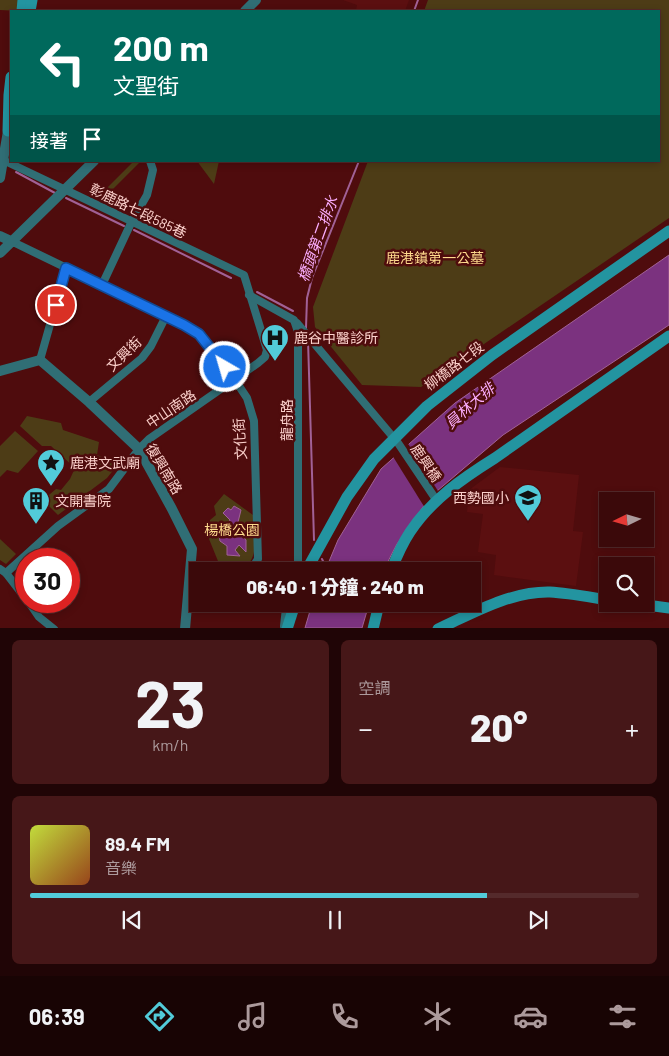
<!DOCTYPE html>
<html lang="zh-TW">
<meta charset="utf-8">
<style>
:root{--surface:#3b090a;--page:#461718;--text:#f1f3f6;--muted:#ac9a9c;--line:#542a2b;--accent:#52cbd9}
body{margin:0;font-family:Barlow,"Noto Sans TC",sans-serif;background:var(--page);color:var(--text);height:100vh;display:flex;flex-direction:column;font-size:19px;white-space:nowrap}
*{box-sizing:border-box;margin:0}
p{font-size:16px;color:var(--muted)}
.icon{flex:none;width:28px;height:28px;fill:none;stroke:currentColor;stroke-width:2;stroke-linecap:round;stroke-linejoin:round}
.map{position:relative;height:628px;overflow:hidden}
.details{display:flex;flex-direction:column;gap:12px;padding:12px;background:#200506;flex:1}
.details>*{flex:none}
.guide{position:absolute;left:10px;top:10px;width:650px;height:152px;border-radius:0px;box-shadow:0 2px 8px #0003,0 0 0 1px var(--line);background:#00695c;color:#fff;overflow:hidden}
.needle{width:32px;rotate:265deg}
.fabs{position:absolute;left:599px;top:492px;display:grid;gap:10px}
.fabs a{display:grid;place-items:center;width:55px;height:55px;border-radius:0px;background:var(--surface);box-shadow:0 2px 8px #0003,0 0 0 1px var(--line);font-size:25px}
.speed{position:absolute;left:15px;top:548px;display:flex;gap:10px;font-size:25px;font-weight:700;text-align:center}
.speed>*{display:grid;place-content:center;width:65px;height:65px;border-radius:50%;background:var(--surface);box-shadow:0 2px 8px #0003,0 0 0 1px var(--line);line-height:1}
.speed .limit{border:8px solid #d22;background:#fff;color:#111}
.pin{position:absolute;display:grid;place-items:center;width:42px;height:42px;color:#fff;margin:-21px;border:2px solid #fff;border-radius:50%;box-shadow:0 1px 5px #0007}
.me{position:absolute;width:55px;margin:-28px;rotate:322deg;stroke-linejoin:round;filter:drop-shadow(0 0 4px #0008)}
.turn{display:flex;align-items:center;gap:18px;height:105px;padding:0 20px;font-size:22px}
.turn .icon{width:65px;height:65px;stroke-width:2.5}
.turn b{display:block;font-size:35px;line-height:42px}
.then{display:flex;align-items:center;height:48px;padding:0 20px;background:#0003;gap:10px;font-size:19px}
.big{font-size:38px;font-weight:800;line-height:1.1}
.details .widget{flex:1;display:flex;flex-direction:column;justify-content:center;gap:8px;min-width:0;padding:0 18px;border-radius:8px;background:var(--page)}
.details .dial{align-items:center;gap:0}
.dial b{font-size:65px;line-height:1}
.song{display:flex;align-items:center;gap:15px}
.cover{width:60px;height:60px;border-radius:8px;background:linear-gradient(135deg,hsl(70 70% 55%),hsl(20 70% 35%))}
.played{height:5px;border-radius:2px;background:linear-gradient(90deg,var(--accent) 75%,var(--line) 75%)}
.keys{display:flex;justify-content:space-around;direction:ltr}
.heat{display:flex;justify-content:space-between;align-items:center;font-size:28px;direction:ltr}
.details .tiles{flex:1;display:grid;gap:12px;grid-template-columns:1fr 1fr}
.widget:last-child{grid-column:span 2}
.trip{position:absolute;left:189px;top:562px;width:292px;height:50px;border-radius:0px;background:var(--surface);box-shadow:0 2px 8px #0003,0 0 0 1px var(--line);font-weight:800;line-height:50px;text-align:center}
.tab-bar{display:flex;height:80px;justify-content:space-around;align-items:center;background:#180404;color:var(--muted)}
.tab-bar .icon{width:35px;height:35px}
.tab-bar .selected{color:var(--accent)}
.tab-bar b{font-size:22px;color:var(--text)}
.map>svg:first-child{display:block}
.built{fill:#5b0f10}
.green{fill:#4d3c16}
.water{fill:#7b327f;stroke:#a16196}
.pier{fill:#4f0c0d}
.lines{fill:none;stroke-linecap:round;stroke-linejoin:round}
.stream{stroke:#a16196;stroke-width:2}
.minor{stroke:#306e75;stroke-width:8}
.tertiary{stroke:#306e75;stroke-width:10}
.secondary{stroke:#2394a0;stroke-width:11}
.route-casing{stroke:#114b97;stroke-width:12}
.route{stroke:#1a73e8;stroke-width:9}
.labels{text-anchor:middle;stroke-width:5;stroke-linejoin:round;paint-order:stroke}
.street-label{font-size:14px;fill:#fbd0cb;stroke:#4f0c0d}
.park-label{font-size:14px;fill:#feda8d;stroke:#4f0c0d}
.poi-label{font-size:14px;fill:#fbd0cb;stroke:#4f0c0d;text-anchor:start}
.water-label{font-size:15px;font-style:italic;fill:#fbadfe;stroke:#4f0c0d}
</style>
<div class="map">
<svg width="669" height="629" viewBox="0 0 669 629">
<rect width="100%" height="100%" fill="#4f0c0d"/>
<g class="built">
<path d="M343 0H409L405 11H356L357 5Z"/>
<path d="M500 467 579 475 573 531 583 532 576 586 494 575 496 555 478 552 483 514 467 512 469 490Z"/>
</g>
<g class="green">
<path d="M0 0H20L19 11 0 10Z"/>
<path d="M428 0H669V218L421 387 362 385 315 327 313 307 368 161H659V11H424Z"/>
<path d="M134 161H141L103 199 100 195Z"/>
<path d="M197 161H219L214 184Z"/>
<path d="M27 416 61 423 63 430 99 442 97 455 119 463 107 478 58 515 43 500 56 489 61 490 70 479 75 468 51 446H42L20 426Z"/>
<path d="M15 431 38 451 18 473 7 470 0 477V446Z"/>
<path d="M224 494 253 515C254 528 260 561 244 566 237 568 228 566 220 566L209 539 210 520 216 515 214 506Z"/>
<path d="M0 539 16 554 6 564 0 560Z"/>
</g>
<g class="water">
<path d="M669 255V325L503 435 430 497 397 544 383 571H325L338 540 381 469 455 403Z"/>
<path d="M234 506 241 510 238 522 234 526 246 540V552L239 545 235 550 240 556 227 555V546L220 541 219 535 225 533 230 520 223 513 228 508 231 510Z"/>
<path d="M312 604H369L362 628H305Z"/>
</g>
<path class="pier" d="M407 442 438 491 425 508 392 455Z"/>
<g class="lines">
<g class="stream">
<path d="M414 11 418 0"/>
<path d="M16 172 55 193"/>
<path d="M66 198 124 226"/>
<path d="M134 230 231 278"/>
<path d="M257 292 293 311"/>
<path d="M306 328 307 298 312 278 359 161"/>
<path d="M308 340 314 540"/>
<path d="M322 559 328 571"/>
</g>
<g class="minor">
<path d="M3 160 244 275 267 350 265 357 258 363 149 439 139 449 109 489 58 526 6 573"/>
<path d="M13 242 184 325 199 334 235 380 247 398 254 421 258 559C255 564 253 568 247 570 234 573 205 567 191 565"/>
<path d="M102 285 132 221 147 195 153 170 150 161"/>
<path d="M249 295 294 320 298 332V566L300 571"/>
<path d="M297 323 398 443 437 501"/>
<path d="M40 360 66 268"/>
<path d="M89 402 142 358 151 346 166 316"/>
<path d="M0 569 6 573 26 599"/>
<path d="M28 601 39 617 54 629"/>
<path d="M284 626 286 608 289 604"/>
</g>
<g class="tertiary">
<path d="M245 11 256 0"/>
<path d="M0 178 8 131"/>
<path d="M0 236 13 242"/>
<path d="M0 253 94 161"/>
<path d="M0 371 40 360 89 402 139 449 172 509 192 549 185 629"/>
</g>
<g class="secondary">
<path d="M22 11 23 0"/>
<path d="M30 11 32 0"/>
<path d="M8 131 9 95 11 77"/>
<path d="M306 571 347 497 374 459 427 406 492 355 669 231"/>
<path d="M391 571C396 558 402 544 410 532 431 500 463 478 495 458L669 336"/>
<path d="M639 604 669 608"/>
<path d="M287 629 295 604"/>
<path d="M373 629 379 604"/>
<path d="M438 629C473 613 511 591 550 592 569 593 589 597 608 600"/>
</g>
</g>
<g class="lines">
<defs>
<path id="route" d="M56 305 66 268 184 325 199 334 225 367"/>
</defs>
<use href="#route" class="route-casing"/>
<use href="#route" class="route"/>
</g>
<defs>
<symbol id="hospital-pin" viewBox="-11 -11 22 30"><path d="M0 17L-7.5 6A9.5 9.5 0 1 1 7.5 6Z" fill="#52cbd9" stroke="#4f0c0d"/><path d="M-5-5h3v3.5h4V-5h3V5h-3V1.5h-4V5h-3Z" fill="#111"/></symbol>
<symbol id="sight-pin" viewBox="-11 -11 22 30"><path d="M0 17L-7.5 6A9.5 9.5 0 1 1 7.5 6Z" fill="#52cbd9" stroke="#4f0c0d"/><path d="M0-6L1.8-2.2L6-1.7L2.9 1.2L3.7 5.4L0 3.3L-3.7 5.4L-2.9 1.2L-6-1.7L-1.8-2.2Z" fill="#111"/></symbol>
<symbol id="school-pin" viewBox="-11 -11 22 30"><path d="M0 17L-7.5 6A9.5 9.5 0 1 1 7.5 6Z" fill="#52cbd9" stroke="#4f0c0d"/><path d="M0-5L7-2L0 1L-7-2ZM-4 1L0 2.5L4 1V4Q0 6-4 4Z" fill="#111"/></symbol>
<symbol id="building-pin" viewBox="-11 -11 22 30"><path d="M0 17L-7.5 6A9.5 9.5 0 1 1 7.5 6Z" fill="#52cbd9" stroke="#4f0c0d"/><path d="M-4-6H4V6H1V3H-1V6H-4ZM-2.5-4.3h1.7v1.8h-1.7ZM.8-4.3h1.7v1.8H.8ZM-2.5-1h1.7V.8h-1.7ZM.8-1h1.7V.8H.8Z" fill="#111"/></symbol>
</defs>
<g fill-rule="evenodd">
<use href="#hospital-pin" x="259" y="322" width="32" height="43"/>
<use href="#sight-pin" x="35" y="447" width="32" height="43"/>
<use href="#school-pin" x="512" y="482" width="32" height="43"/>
<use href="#building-pin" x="20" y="485" width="32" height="43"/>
</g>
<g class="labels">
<g class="street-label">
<text transform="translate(138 211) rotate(26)" y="5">彰鹿路七段585巷</text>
<text transform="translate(124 354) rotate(-44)" y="5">文興街</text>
<text transform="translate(454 366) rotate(-37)" y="5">柳橋路七段</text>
<text transform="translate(171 409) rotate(-34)" y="5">中山南路</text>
<text transform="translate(287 420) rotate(-90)" y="5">龍舟路</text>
<text transform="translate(240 439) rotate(-94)" y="5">文化街</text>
<text transform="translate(426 463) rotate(56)" y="5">鹿興橋</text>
<text transform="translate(164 469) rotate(59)" y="5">復興南路</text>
</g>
<g class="park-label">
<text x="435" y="263">鹿港鎮第一公墓</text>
<text x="232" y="535">楊橋公園</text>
</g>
<g class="poi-label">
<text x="294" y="343">鹿谷中醫診所</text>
<text x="70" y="468">鹿港文武廟</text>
<text x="509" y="503" text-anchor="end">西勢國小</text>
<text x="55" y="506">文開書院</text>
</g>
<g class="water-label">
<text transform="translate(318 239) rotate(-70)" y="5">橋頭第二排水</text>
<text transform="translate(470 406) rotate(-41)" y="5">員林大排</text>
</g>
</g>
</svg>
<div class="fabs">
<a><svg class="needle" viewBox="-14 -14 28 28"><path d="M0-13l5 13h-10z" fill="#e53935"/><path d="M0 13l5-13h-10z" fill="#ac9a9c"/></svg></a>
<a><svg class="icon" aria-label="search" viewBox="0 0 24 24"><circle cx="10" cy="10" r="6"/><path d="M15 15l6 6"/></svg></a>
</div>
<div class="speed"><div class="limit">30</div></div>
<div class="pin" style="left:56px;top:305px;background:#d93025"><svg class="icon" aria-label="arrive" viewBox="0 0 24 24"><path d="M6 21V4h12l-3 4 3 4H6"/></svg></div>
<svg class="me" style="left:225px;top:367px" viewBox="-20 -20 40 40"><circle r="17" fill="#1a73e8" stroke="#fff" stroke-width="3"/><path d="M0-11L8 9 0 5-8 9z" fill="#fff"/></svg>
<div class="trip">06:40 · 1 分鐘 · 240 m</div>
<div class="guide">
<div class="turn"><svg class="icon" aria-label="left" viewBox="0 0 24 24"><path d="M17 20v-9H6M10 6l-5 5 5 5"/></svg><div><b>200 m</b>文聖街</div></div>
<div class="then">接著<svg class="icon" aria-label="arrive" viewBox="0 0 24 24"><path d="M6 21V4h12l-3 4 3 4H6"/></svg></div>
</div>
</div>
<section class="details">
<div class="tiles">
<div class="widget dial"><b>23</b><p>km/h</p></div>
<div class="widget"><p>空調</p>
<div class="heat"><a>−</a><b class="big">20°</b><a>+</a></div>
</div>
<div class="widget">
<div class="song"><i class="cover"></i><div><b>89.4 FM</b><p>音樂</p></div></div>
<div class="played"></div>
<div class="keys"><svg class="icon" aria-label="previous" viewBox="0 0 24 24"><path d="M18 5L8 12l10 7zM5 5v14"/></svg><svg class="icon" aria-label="pause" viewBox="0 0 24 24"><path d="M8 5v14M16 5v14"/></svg><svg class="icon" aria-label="next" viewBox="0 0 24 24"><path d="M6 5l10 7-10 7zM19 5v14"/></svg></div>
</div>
</div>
</section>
<nav class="tab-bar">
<b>06:39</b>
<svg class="icon selected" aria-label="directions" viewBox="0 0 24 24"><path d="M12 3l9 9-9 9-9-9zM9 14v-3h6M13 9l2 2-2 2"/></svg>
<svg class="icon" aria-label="music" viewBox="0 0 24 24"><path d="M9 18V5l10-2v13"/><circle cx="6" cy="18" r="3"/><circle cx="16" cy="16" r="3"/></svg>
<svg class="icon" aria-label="phone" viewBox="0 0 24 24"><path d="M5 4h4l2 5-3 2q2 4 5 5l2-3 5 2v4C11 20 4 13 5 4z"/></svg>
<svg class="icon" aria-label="climate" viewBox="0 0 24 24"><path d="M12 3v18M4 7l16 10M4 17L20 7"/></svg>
<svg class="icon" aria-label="car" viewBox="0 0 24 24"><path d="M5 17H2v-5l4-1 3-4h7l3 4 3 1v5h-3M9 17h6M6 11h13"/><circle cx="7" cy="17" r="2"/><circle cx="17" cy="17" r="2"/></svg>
<svg class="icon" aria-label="filters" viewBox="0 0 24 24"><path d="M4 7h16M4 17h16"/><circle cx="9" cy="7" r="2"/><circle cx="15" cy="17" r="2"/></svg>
</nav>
